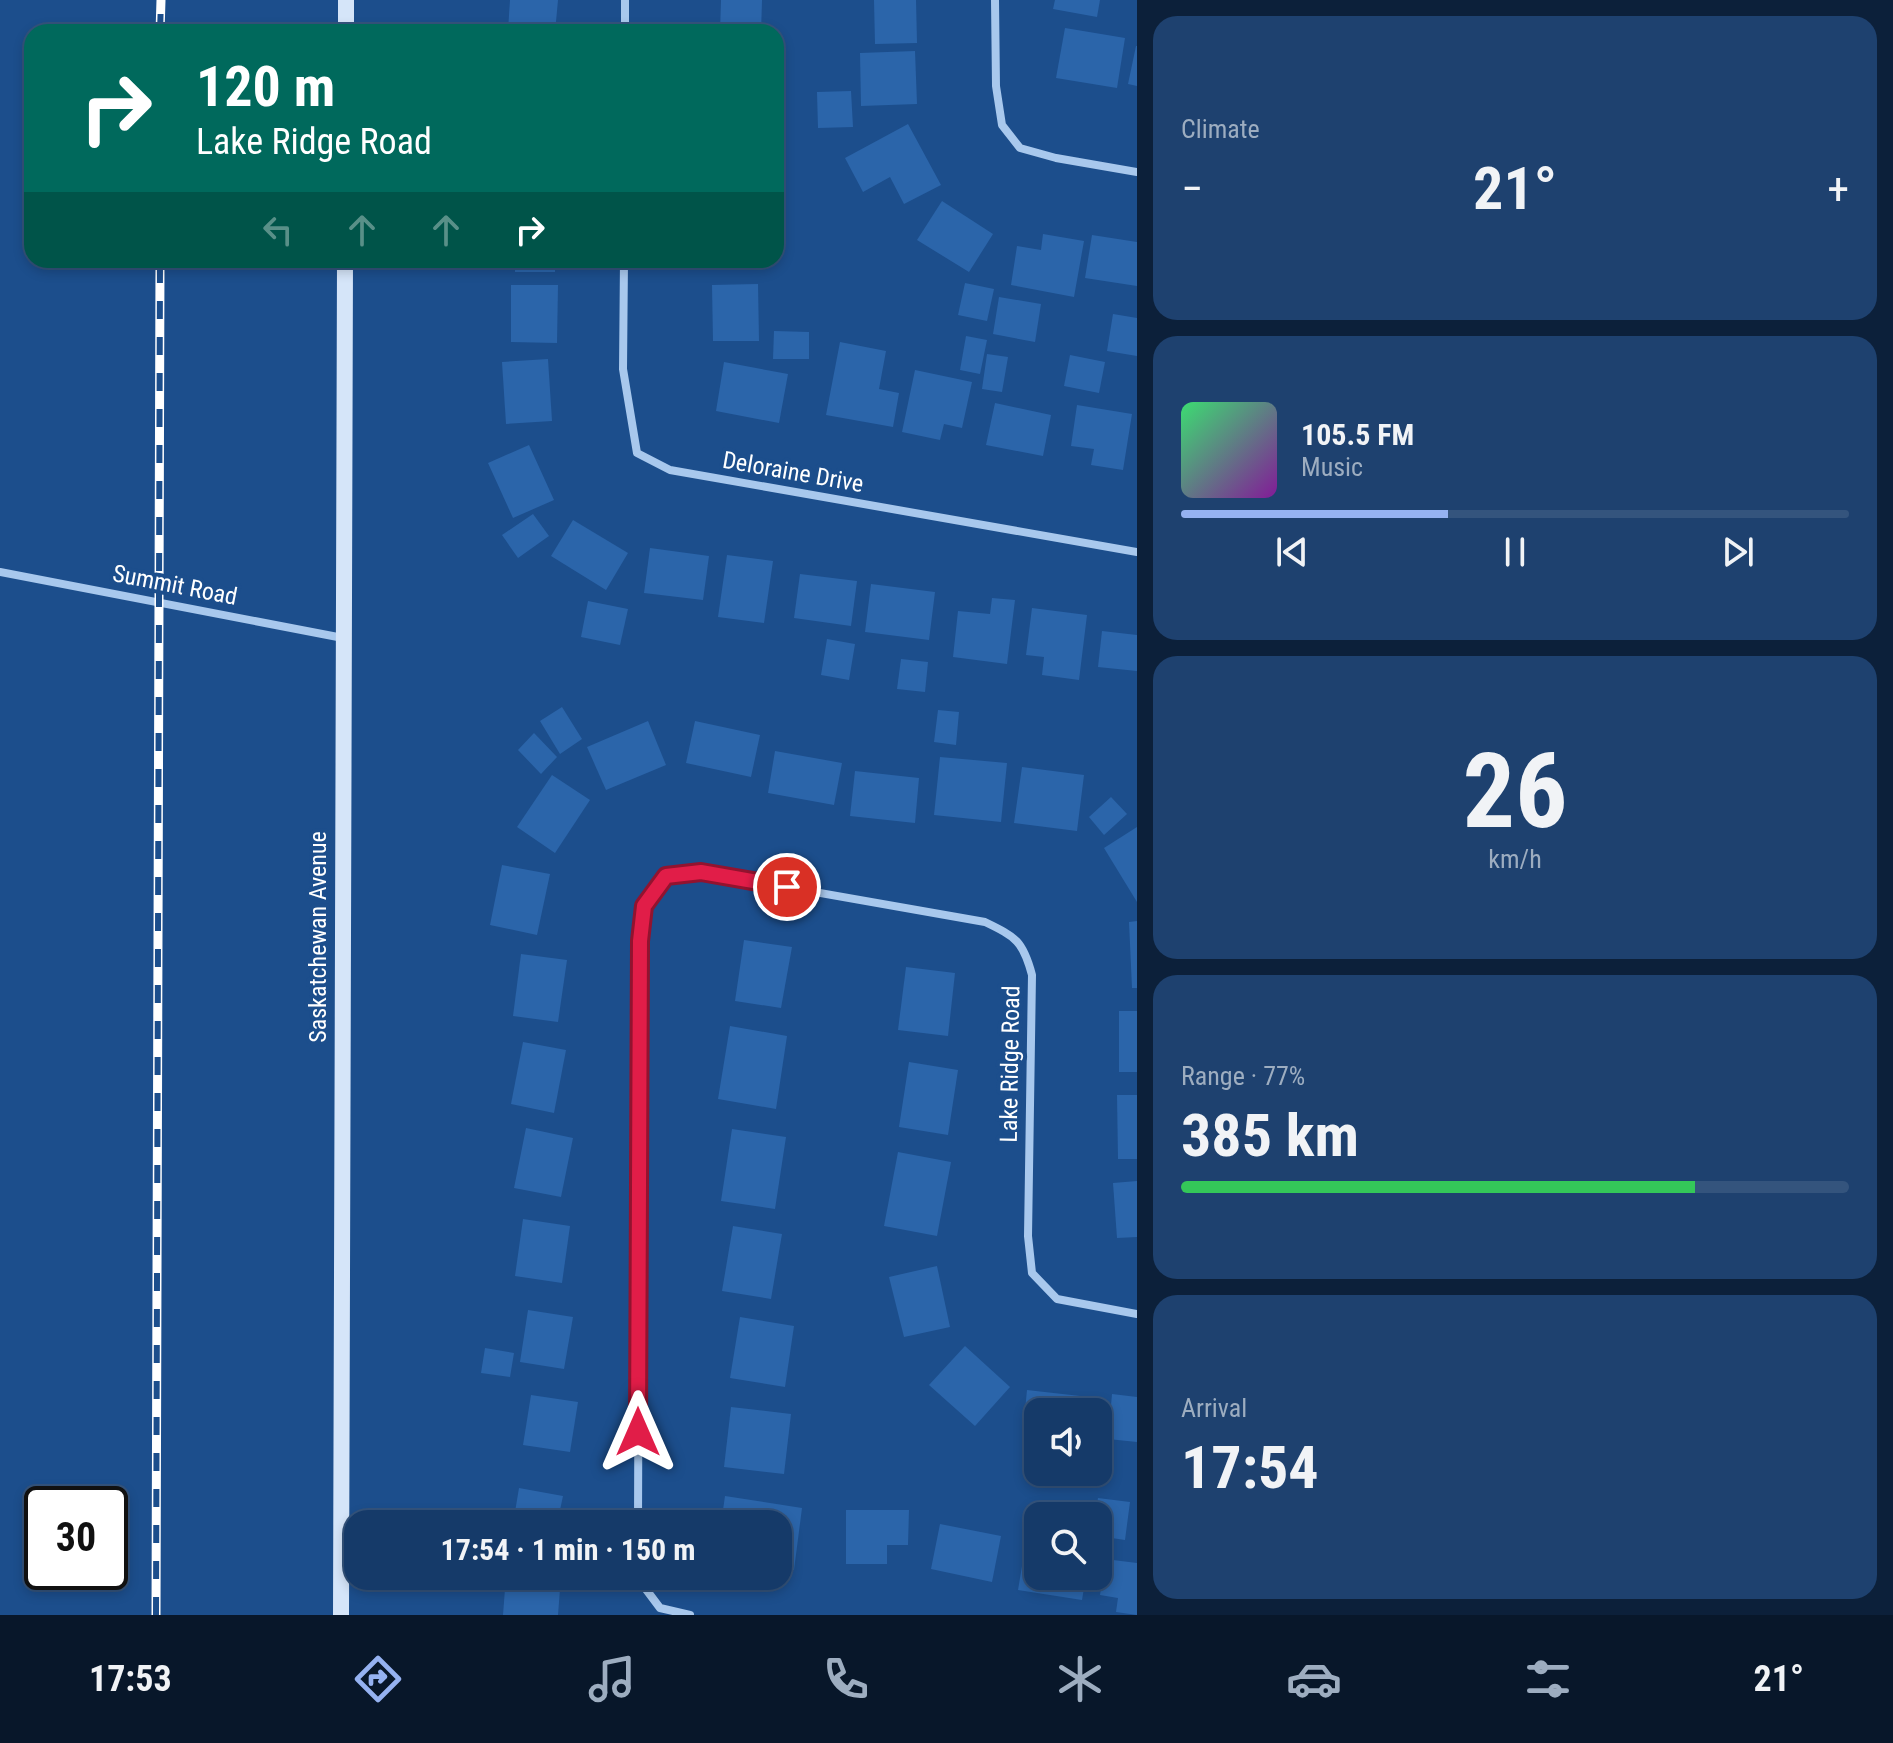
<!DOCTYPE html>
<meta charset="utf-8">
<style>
:root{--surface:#153a69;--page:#1e416f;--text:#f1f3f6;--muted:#9dadc0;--line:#34547d;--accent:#95b2f1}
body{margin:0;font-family:"Roboto Condensed",sans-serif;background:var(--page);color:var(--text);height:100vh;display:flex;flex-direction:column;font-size:30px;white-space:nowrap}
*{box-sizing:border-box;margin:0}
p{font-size:26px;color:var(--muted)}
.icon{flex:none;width:44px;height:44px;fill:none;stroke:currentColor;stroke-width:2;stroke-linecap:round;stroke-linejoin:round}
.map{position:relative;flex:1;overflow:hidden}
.drawer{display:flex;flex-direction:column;gap:16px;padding:16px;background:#0c203a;width:756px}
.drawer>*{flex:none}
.banner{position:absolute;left:24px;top:24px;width:760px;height:244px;border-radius:24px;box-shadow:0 4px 12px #0003,0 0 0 2px var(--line);background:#00695c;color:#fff;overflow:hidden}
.tools{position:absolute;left:1024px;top:1398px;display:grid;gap:16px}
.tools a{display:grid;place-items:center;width:88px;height:88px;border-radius:16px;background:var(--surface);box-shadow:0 4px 12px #0003,0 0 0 2px var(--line);font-size:40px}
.speed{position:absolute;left:24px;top:1486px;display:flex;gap:16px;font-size:40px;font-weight:700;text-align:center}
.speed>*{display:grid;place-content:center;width:104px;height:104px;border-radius:50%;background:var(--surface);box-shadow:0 4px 12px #0003,0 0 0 2px var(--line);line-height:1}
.speed .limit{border:4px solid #111;border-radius:12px;background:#fff;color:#111}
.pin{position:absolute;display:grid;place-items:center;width:68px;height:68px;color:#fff;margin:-34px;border:4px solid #fff;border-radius:50%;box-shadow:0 2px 8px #0007}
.me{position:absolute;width:88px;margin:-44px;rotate:0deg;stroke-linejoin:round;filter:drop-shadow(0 0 6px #0008)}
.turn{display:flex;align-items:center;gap:28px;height:168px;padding:0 40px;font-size:36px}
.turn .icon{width:104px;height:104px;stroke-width:2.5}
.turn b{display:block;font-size:56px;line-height:68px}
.lanes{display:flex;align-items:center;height:76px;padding:0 40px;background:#0003;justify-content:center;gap:40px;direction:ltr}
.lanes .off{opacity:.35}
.big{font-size:60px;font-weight:700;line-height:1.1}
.drawer .tile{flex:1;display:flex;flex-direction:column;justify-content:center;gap:12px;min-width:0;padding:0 28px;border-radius:24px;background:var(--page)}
.drawer .dial{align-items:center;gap:0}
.dial b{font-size:104px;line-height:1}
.song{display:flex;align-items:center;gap:24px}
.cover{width:96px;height:96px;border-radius:12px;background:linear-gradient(135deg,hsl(140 70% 55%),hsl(290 70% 35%))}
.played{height:8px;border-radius:4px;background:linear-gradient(90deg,var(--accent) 40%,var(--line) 40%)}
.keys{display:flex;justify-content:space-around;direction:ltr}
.heat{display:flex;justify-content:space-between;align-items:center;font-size:44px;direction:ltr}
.charge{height:12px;border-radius:6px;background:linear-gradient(90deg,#34c759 77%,var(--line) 0)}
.trip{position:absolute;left:344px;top:1510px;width:448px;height:80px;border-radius:24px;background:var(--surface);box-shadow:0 4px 12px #0003,0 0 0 2px var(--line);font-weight:700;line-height:80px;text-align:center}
.tab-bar{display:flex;height:128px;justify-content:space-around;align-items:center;background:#08172a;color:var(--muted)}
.tab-bar .icon{width:56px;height:56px}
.tab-bar .on{color:var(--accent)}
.tab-bar b{font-size:36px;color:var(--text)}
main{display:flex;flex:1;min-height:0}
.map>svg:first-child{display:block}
.building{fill:#2b65aa}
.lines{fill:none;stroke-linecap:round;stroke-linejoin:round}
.minor{stroke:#a8c8ed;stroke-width:8}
.secondary{stroke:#d5e5f9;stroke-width:16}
.rail-casing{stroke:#fff;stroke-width:9}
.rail{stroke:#1c4e8c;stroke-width:6;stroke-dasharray:18;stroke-linecap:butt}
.route-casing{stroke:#92132f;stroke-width:20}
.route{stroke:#e11d48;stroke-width:14}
.labels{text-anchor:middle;stroke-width:8;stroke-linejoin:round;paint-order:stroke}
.street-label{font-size:24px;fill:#fff;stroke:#1c4e8c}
</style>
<main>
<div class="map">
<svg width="1137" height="1615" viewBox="0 0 1137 1615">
<rect width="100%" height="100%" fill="#1c4e8c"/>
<g class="building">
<path d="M510 0H558L555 32 508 30Z"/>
<path d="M721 0H762L761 32H720Z"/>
<path d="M874 0H916L917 43 875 44Z"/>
<path d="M1055 0H1100L1097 17 1053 9Z"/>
<path d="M1065 28 1125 38 1117 88 1056 78Z"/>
<path d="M1136 46H1137V86L1128 84Z"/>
<path d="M915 51 917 104 861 106 860 53Z"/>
<path d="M851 91 853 127 818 128 817 92Z"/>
<path d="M908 124 941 185 904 204 890 177 863 192 845 158Z"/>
<path d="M942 201 993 234 969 272 917 240Z"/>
<path d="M776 205H779L780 249H776Z"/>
<path d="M1043 234 1084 241 1074 297 1011 285 1017 246 1041 250Z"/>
<path d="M1092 235 1137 242V286L1085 278Z"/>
<rect x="515" y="260" width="40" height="12"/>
<path d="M710 260H743V269L710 270Z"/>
<path d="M965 283 994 289 987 321 958 315Z"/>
<path d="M758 284 759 341H713L712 285Z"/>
<path d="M511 285H558L557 343 511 342Z"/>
<path d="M999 297 1041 304 1035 342 993 334Z"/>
<path d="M1113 314 1137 318V356L1107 351Z"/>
<path d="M774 331 809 332V359H773Z"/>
<path d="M966 336 987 340 980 374 960 370Z"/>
<path d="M840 342 886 351 879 389 899 393 893 427 826 415Z"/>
<path d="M987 354 1008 357 1002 392 982 389Z"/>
<path d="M1070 355 1105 362 1099 393 1064 386Z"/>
<path d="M548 359 552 421 506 424 502 362Z"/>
<path d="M724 362 788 374 779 423 716 411Z"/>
<path d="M915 370 972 382 962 428 944 424 940 440 902 432Z"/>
<path d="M995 403 1051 415 1043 456 986 445Z"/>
<path d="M1077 405 1132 414 1123 470 1091 465 1094 449 1071 446Z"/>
<path d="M529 445 554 500 513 518 488 463Z"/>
<path d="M533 514 549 536 518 558 502 535Z"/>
<path d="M573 520 628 553 606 590 551 556Z"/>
<path d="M650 548 709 556 703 600 644 593Z"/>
<path d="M727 555 773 561 764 623 718 617Z"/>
<path d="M800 574 857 581 851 626 794 618Z"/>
<path d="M871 584 935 592 929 640 865 632Z"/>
<path d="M992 598 1015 600 1007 664 953 657 958 611 990 614Z"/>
<path d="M588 601 628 609 620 645 581 637Z"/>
<path d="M1032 608 1087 615 1079 680 1042 675 1044 657 1026 655Z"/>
<path d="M1102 631 1137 635V671L1098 667Z"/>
<path d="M827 639 855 644 849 680 821 675Z"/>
<path d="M901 659 928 662 925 692 897 689Z"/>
<path d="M562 707 582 739 560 754 540 721Z"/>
<path d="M938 710 959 712 956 745 934 742Z"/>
<path d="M648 721 666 765 606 790 587 747Z"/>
<path d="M695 721 760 735 751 777 686 763Z"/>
<path d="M534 733 557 757 541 774 518 750Z"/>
<path d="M775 751 842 763 834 805 768 793Z"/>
<path d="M940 757 1007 763 1001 822 934 815Z"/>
<path d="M1022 767 1084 775 1077 831 1014 823Z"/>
<path d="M855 771 919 778 915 823 850 816Z"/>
<path d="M552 775 590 800 555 853 517 827Z"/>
<path d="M1111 797 1127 814 1104 835 1089 817Z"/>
<path d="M1137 827V902L1104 848Z"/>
<path d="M502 865 550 874 537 935 490 925Z"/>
<path d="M1137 921V988H1132L1129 922Z"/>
<path d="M744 940 792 947 781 1008 735 1001Z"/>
<path d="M521 954 567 960 558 1022 513 1016Z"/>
<path d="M906 967 955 973 948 1036 898 1030Z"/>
<rect x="1119" y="1011" width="18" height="61"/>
<path d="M730 1026 787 1036 776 1109 718 1099Z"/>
<path d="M523 1042 566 1050 554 1113 511 1104Z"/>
<path d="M909 1062 958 1070 948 1135 899 1127Z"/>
<path d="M1117 1095H1137V1159H1118Z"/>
<path d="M526 1128 573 1138 561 1197 514 1188Z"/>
<path d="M732 1129 786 1137 775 1209 721 1201Z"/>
<path d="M898 1152 951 1162 937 1236 884 1226Z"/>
<path d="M1137 1181V1237L1117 1238 1113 1183Z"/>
<path d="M523 1219 570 1226 562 1283 515 1276Z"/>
<path d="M733 1226 782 1234 771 1299 722 1291Z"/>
<path d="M937 1266 950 1327 904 1337 889 1277Z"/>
<path d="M528 1310 573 1317 564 1369 520 1362Z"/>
<path d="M740 1317 794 1326 785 1387 730 1378Z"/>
<path d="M965 1346 1010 1387 975 1426 929 1385Z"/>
<path d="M485 1348 514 1353 510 1377 481 1373Z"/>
<path d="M1027 1390 1098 1398 1096 1412H1038V1432L1023 1431Z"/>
<path d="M1112 1394 1137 1397V1442L1108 1439Z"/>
<path d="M531 1395 578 1402 570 1452 523 1445Z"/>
<path d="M731 1407 791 1414 784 1474 724 1467Z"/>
<path d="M519 1488 563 1496 557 1524H513Z"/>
<path d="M725 1496 802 1508 794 1570 778 1568V1524H721Z"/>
<path d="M1098 1498 1130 1502 1125 1540 1098 1536V1516H1095Z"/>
<path d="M846 1510H909L908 1545H887V1564H846Z"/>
<path d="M940 1524 1001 1536 992 1582 931 1569Z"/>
<path d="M1025 1548 1038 1550V1576H1086L1082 1600 1018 1590Z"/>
<path d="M1105 1559 1137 1563V1615L1116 1612 1118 1598 1100 1595Z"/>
<path d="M506 1576H561L558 1615H503Z"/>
</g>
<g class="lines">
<g class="minor">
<path d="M995 0 996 86 1002 125 1020 148 1056 158 1137 172"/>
<path d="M625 32V0"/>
<path d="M624 260 623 369 637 453 670 470 1137 552"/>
<path d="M0 572 343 638"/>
<path d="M638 1524 640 941 644 906 666 876 701 872 985 922C1016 937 1023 941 1032 975L1028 1236 1032 1273 1057 1299 1137 1314"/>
<path d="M641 1576 642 1584 660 1608 690 1615"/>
</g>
<g class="secondary">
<path d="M346 32V0"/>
<path d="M341 1615 345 260"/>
</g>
<defs>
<g id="rail">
<path d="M160 32 161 0"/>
<path d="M156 1615 160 260"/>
</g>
</defs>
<use href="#rail" class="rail-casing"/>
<use href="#rail" class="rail"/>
</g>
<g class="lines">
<defs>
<path id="route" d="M638 1432 640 941 644 906 666 876 701 872 787 887"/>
</defs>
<use href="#route" class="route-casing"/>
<use href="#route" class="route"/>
</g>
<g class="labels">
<g class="street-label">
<text transform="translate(793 472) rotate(10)" y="8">Deloraine Drive</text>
<text transform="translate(175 585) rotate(11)" y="8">Summit Road</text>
<text transform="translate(318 937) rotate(-90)" y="8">Saskatchewan Avenue</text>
<text transform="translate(1010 1064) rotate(-89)" y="8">Lake Ridge Road</text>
</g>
</g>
</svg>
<div class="tools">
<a><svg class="icon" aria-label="sound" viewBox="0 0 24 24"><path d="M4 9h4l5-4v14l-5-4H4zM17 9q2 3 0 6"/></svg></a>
<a><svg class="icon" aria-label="search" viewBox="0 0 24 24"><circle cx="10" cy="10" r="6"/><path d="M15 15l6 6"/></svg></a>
</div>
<div class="speed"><div class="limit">30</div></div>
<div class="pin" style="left:787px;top:887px;background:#d93025"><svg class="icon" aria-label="arrive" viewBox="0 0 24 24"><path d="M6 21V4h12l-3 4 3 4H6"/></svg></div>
<svg class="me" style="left:638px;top:1432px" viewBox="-20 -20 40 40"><path d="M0-17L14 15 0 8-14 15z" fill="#e11d48" stroke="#fff" stroke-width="4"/></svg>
<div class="trip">17:54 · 1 min · 150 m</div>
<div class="banner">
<div class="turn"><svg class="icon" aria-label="right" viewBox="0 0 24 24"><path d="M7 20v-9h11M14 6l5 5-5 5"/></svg><div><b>120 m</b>Lake Ridge Road</div></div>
<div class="lanes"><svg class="icon off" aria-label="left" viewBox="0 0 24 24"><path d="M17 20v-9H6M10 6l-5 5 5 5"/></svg><svg class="icon off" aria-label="ahead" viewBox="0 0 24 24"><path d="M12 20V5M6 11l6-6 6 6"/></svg><svg class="icon off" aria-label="ahead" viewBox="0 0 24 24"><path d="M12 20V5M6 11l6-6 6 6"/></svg><svg class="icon" aria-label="right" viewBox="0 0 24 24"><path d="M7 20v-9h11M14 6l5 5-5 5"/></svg></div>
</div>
</div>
<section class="drawer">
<div class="tile"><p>Climate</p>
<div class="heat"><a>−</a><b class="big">21°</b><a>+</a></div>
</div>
<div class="tile">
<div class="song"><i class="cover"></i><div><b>105.5 FM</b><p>Music</p></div></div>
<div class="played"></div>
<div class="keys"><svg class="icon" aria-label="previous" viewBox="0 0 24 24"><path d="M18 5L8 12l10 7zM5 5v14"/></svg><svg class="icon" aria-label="pause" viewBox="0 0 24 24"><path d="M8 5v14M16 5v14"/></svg><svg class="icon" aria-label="next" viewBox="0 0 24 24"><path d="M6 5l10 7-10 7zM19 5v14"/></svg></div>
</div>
<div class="tile dial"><b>26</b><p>km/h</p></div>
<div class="tile"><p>Range · 77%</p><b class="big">385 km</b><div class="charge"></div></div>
<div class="tile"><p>Arrival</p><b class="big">17:54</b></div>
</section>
</main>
<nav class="tab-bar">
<b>17:53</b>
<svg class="icon on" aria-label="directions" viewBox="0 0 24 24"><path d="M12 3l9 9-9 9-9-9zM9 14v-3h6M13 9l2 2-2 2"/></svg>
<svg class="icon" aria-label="music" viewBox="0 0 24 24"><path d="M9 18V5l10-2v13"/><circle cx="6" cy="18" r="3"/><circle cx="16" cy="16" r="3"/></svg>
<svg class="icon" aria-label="phone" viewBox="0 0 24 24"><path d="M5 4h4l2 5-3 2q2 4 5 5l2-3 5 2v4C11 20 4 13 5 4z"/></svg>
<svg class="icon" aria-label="climate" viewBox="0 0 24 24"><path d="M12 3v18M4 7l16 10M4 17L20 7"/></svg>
<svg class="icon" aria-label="car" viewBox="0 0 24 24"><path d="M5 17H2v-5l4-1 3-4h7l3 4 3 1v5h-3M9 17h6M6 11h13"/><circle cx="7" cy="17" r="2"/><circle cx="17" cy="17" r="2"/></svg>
<svg class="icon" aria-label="filters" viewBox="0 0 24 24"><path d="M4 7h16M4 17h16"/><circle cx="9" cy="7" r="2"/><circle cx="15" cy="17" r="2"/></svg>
<b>21°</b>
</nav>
